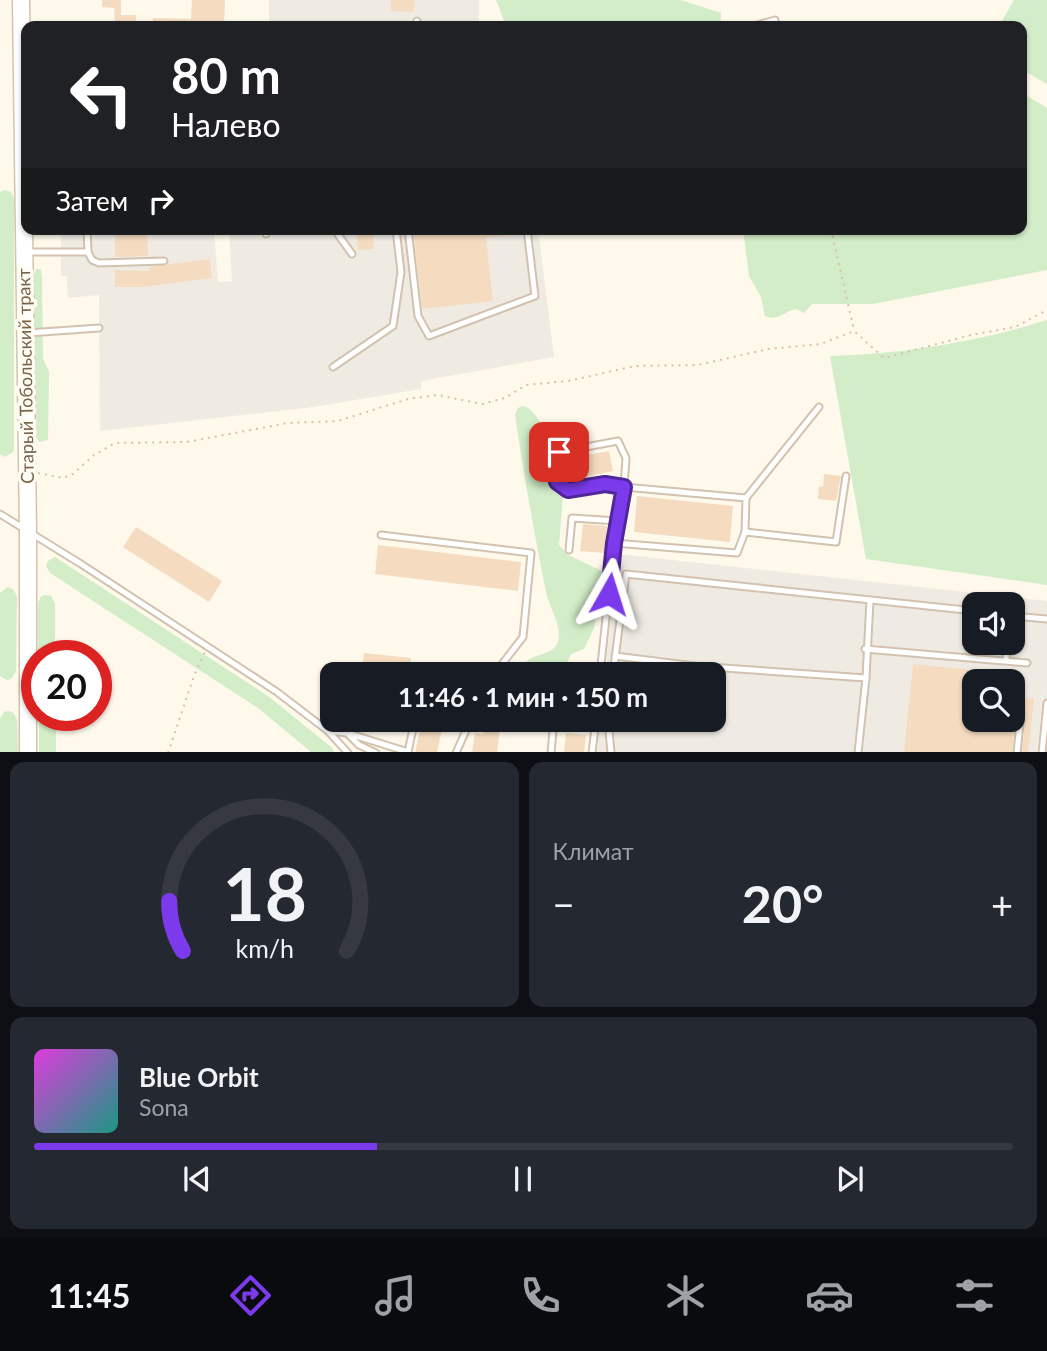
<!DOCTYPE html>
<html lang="ru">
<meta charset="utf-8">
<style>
:root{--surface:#171b24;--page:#242831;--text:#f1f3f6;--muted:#9ea1a6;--line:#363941;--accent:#7c3aed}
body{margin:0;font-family:Lato,sans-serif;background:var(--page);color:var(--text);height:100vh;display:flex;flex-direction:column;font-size:26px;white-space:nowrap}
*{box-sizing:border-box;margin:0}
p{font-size:23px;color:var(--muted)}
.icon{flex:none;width:38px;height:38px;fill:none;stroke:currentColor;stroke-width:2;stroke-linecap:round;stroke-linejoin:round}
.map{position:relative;height:752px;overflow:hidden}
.side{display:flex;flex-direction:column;gap:10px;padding:10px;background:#0d0f14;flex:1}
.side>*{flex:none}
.guide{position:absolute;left:21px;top:21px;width:1006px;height:214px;border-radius:14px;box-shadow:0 2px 5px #0004;background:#202124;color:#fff;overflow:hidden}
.fabs{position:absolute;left:962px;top:592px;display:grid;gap:14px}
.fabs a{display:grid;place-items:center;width:63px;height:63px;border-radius:14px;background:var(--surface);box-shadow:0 2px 5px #0004;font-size:35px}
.speed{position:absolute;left:21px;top:640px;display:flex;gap:14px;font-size:35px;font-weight:700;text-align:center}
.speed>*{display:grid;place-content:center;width:91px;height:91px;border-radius:50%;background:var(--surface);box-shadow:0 2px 5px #0004;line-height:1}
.speed .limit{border:10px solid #d22;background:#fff;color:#111}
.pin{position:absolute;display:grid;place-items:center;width:60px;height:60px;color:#fff;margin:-30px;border-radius:14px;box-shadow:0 4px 10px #0006}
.me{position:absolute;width:77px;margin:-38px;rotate:6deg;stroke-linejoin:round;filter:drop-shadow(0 0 5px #0008)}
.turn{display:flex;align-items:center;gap:24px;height:147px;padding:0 35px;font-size:32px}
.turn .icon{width:91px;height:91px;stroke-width:2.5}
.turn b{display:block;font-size:49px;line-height:60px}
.then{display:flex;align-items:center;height:66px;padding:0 35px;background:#0003;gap:14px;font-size:26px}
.big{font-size:52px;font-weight:700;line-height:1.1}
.side .widget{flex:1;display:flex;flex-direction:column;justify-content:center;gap:10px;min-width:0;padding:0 24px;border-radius:14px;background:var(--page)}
.side .dial{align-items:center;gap:0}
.dial svg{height:182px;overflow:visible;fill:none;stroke:var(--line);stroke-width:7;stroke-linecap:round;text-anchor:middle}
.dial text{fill:var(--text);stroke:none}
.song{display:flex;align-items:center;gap:21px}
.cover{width:84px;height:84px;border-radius:10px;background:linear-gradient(135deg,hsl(300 70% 55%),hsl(170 70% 35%))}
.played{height:7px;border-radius:4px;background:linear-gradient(90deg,var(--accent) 35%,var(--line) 35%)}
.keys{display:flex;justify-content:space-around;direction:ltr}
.heat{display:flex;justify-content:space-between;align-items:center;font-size:38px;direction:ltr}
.side .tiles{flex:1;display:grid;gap:10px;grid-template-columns:1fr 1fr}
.widget:last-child{grid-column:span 2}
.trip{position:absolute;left:320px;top:662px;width:406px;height:70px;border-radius:14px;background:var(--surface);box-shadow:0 2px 5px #0004;font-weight:700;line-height:70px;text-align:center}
.tabs{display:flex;height:112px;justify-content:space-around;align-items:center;background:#090b0e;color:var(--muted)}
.tabs .icon{width:49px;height:49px}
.tabs .selected{color:var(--accent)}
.tabs b{font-size:32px;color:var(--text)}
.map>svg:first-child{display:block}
.industrial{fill:#efebe3;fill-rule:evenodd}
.green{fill:#d2edc8}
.building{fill:#f5dcc1}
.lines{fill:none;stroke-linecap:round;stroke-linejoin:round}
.lane-casing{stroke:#d2c2af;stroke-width:9}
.secondary-casing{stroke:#d5c3ac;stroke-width:19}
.path{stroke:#dbc0a3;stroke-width:2;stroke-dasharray:2 5;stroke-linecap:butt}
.lane{stroke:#fff;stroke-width:5}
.secondary{stroke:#fff;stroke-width:16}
.route-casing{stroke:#51269a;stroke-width:18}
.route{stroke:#7c3aed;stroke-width:12}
.labels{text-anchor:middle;stroke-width:7;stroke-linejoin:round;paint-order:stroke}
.street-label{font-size:18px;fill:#7b634b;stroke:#fffcf3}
</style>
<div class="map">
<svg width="1047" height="753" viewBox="0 0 1047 753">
<rect width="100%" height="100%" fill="#fef9eb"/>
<g class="industrial">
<rect x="269" y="0" width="210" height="26"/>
<path d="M61 229H214L218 282 232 281 229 229H538L554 357 421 381V389L313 407 100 431 99 295 68 298 67 276H61Z"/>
<path d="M618 554 1047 601V752H1039L1044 684 1037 752 597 753 600 719H714V674H605ZM975 604H1013V642H975ZM975 681H1013V719H975Z"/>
</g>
<g class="green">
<path d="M496 0H681L721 13 720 26H506Z"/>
<path d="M1014 0H1047V84L1026 72 1022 67V26H999Z"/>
<path d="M1022 93 1047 108V270L873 304H812L804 313 796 309C786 311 775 322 765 316L761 297 749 276 743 229H1022Z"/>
<path d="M5 190 11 192 14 198V448L13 452 5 457 0 454V192Z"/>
<path d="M36 269H41L42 277 43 359 49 372 48 440 39 442 34 433 32 282Z"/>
<path d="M1047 320V585L866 559 830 356C903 354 977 342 1047 320Z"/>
<path d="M522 406C529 407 531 410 535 415 557 439 535 479 563 496L559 545 568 555 604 572 594 628 584 649 571 654 567 663 536 674 527 672 525 663C532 654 552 655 557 644 564 627 549 608 546 592 534 533 524 475 515 415L518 408Z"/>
<path d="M55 557 268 696 331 747 334 752H311L258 708 50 573 46 566 48 561Z"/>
<path d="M8 587 13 589 17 596 16 671 11 679 7 680 0 676V593Z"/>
<path d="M46 595 51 596 55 603V656H38V603L41 596Z"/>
<path d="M9 711 14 713 17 720 18 752H0V719L4 712Z"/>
<rect x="39" y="716" width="17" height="36"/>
</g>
<g class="building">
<path d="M102 0H121V15H136V26H115L114 8 102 7Z"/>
<path d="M192 0H225L224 26H152L153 18 191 19Z"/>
<path d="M391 0H415L414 12 391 11Z"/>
<path d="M115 229H147L148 256 115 257Z"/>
<path d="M356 229H373L374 249 358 250Z"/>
<path d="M413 229H516V234L486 238 493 301 422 309Z"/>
<path d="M210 259 212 278 143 287H115V270L150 271 149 267Z"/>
<path d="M609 451 613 471 571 480 567 459Z"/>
<path d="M824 474 841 476 836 501 818 499 819 486 823 487Z"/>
<path d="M637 496 733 506 730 542 634 532Z"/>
<path d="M583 524 607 526 604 553 580 551Z"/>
<path d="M136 527 222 581 209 602 123 547Z"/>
<path d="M378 545 521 562 518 591 375 574Z"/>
<path d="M364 653 411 658 410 674 362 672Z"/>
<path d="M913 664 1012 674 1011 681H975V719H1013V697L1034 699 1028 753H1022L1026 713 1021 708 1016 712 1012 753H904Z"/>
<path d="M422 719H444L437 753H415Z"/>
<path d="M484 719H501L497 753H472L475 733 483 734Z"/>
<path d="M566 733 586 735 584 753H564Z"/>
</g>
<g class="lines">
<defs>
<g id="lane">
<path d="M417 21 418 26"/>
<path d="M754 26 775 20 776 26"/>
<path d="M87 229 88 252"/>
<path d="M266 229V234"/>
<path d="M334 229 352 254"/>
<path d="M408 229 418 316 429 336 535 296 527 229"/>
<path d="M27 252H88L92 260 99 263 164 261"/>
<path d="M28 333 99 328"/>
<path d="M333 367 393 326 401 272 396 229"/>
<path d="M746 498 819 407"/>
<path d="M0 514 81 564 277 692 328 731 348 753"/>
<path d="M745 532 836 542 846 476"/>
<path d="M381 535 531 553 523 637 499 668 477 674"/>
<path d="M569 550 572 518 618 521"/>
<path d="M1013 616 1047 619"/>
<path d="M865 649 1027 663"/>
<path d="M615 656 695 666 866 678"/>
<path d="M1006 660 1007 642"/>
<path d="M600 674 614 543 737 553 745 532 746 498 624 487 605 484 568 490 557 483 553 463 559 452 618 441 626 458 624 487 614 543"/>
<path d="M613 674 626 574 975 611"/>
<path d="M345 719 328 731 347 733 408 752 415 719"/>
<path d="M608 719 611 753"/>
<path d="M349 735 359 745 376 753"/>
<path d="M456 753 471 719"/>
<path d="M551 753 554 719"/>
<path d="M592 753 596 719"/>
<path d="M858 753 866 678 870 600"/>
<path d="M1017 753 1021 713"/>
<path d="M1042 753 1047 703"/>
</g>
<path id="secondary" d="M21 0 28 533V753"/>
</defs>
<use href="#lane" class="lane-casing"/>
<use href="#secondary" class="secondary-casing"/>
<g class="path">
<path d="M831 229 854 330"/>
<path d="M38 473 63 478 73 474 94 455 115 443 187 442 288 423 338 421 408 399 438 395 482 404 505 398 526 385 568 381 635 366 698 365 768 349 821 344 854 331 884 358 971 335 1015 327 1047 310"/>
<path d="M168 753 194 676 205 652"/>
</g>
<use href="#lane" class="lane"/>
<use href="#secondary" class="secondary"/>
</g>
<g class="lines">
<defs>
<path id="route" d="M559 452 552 463 557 482 568 490 605 484 624 487 614 543 609 594"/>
</defs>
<use href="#route" class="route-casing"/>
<use href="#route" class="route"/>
</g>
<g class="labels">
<g class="street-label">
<text transform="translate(26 376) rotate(-91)" y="6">Старый Тобольский тракт</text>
</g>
</g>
</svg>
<div class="fabs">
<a><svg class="icon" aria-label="sound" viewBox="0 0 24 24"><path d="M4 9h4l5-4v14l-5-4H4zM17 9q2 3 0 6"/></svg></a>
<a><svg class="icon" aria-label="search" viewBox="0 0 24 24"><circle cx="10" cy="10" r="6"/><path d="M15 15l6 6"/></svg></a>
</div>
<div class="speed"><div class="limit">20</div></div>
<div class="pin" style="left:559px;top:452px;background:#d93025"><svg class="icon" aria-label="arrive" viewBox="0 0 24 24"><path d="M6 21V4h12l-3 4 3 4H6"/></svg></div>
<svg class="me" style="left:609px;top:594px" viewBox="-20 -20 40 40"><path d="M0-17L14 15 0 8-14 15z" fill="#7c3aed" stroke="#fff" stroke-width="4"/></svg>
<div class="trip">11:46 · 1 мин · 150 m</div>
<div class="guide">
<div class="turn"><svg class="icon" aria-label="left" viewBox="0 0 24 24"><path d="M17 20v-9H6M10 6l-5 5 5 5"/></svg><div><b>80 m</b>Налево</div></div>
<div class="then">Затем<svg class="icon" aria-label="right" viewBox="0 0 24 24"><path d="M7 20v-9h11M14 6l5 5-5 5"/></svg></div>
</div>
</div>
<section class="side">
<div class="tiles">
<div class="widget dial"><svg viewBox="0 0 100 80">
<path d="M14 69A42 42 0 1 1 86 69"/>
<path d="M14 69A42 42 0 0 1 8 47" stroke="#7c3aed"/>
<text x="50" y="56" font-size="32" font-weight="700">18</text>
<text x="50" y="72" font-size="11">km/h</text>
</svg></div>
<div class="widget"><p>Климат</p>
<div class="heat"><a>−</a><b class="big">20°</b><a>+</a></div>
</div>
<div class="widget">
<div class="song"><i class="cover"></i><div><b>Blue Orbit</b><p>Sona</p></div></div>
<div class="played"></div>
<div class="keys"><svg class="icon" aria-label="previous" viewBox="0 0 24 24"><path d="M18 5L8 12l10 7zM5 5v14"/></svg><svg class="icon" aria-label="pause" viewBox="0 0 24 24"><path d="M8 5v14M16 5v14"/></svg><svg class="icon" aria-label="next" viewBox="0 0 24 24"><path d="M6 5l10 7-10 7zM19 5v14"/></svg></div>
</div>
</div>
</section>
<nav class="tabs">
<b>11:45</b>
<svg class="icon selected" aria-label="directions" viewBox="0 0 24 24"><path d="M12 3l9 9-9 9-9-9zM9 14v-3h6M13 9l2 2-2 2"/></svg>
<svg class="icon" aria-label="music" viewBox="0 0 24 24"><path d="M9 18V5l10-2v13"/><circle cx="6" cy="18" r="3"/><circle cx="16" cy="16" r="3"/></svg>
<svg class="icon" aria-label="phone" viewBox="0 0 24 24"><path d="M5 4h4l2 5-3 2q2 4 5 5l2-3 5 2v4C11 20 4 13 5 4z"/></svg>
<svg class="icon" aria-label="climate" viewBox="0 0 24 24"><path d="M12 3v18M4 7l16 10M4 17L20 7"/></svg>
<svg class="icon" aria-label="car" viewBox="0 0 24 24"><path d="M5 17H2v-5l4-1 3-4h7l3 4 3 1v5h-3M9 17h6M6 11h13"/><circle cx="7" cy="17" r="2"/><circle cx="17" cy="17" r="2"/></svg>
<svg class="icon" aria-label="filters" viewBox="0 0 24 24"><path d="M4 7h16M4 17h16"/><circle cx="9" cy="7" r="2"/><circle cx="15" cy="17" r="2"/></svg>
</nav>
